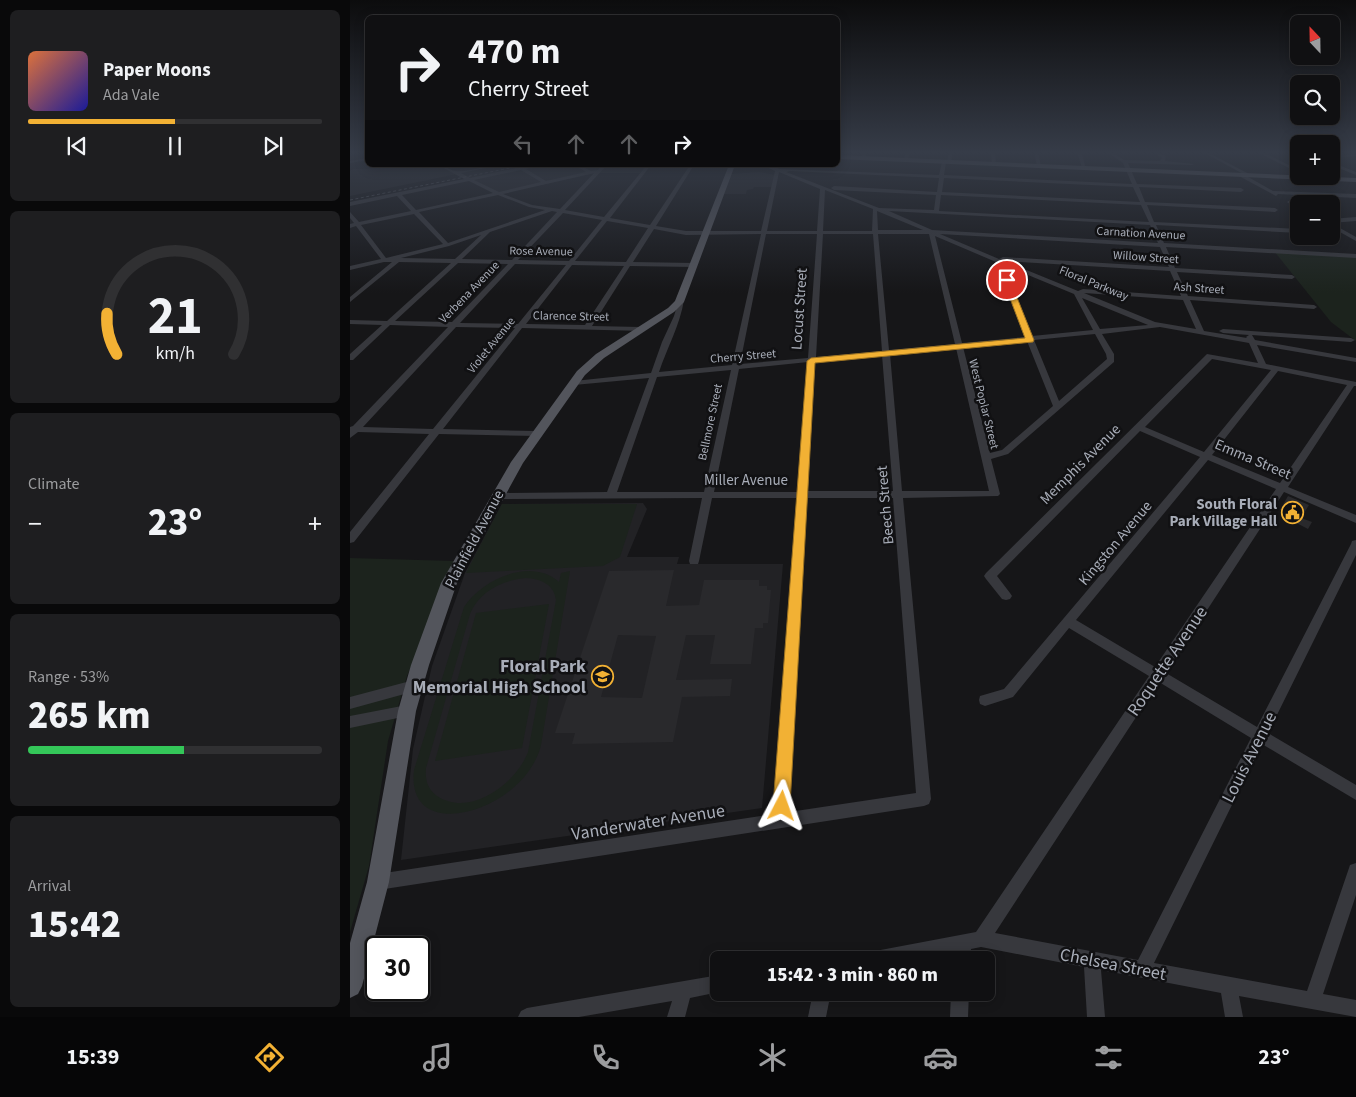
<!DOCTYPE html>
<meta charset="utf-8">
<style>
:root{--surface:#101012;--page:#1e1e20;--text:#f1f3f6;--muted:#9c9d9f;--line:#303032;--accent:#f2b134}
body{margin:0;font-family:"Source Sans 3",sans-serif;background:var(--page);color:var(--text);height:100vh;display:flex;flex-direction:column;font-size:19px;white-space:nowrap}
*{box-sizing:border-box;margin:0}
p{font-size:16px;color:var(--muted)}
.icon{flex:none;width:28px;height:28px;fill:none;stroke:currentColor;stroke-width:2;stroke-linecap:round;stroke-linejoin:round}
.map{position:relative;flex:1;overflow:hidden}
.panel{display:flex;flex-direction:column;gap:10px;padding:10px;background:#09090a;width:350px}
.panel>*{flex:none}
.hud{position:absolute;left:15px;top:15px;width:475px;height:152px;border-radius:8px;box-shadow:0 2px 12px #0003,0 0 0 1px var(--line);background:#101012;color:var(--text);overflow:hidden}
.needle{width:32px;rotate:338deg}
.fabs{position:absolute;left:940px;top:15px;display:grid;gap:10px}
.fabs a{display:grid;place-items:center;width:50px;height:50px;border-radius:8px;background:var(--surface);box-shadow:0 2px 12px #0003,0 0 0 1px var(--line);font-size:25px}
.speed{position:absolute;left:15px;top:936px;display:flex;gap:10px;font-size:25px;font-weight:700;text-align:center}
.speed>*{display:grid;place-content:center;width:65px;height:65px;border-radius:50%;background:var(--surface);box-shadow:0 2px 12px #0003,0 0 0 1px var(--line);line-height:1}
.speed .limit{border:2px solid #111;border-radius:8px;background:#fff;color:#111}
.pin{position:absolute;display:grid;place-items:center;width:42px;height:42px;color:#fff;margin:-21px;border:2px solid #fff;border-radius:50%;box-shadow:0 1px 5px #0007}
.me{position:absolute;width:55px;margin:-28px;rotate:4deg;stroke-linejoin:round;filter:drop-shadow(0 0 4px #0008)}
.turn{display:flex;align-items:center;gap:18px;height:105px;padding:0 20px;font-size:22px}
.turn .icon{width:65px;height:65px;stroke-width:2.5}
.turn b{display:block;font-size:35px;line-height:42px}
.lanes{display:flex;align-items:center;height:48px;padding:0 20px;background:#0003;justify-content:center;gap:25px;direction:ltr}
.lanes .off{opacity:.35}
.big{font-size:38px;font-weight:800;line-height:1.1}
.panel .tile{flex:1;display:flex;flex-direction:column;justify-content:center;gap:8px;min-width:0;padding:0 18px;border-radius:8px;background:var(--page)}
.panel .dial{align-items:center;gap:0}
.dial svg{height:130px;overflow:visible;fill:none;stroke:var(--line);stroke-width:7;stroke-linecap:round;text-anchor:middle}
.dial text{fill:var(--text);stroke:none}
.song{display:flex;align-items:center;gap:15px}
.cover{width:60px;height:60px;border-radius:8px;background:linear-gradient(135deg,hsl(20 70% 55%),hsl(240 70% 35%))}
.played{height:5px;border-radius:2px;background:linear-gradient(90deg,var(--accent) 50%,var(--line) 50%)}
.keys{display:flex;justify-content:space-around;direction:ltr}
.heat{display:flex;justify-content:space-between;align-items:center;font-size:28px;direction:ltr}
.charge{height:8px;border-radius:4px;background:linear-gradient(90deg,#34c759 53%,var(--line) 0)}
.trip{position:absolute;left:360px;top:951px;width:285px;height:50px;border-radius:8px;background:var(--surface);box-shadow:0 2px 12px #0003,0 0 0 1px var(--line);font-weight:800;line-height:50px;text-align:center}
.dock{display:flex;height:80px;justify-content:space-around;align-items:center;background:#060607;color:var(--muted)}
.dock .icon{width:35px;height:35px}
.dock .selected{color:var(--accent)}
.dock b{font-size:22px;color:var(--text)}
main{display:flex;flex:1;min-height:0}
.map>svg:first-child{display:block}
.built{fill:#222225}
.green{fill:#1c231d;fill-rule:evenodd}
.building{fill:#29292c;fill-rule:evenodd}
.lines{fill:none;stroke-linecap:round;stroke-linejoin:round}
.minor{fill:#37383d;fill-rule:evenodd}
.major{fill:#53555c;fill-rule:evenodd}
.rail{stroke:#4a4c52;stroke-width:1;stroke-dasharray:3 2.5;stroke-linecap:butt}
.route{fill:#f2b134;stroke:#9d7322}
.labels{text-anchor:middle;stroke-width:5;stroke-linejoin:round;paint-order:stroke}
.far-street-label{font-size:12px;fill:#a8adb8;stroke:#111113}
.street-label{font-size:15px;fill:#a8adb8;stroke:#111113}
.poi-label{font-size:15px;font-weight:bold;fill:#a8adb8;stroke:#111113;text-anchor:end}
.near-street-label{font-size:18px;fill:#a8adb8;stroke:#111113}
.near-poi-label{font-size:18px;font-weight:bold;fill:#a8adb8;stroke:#111113;text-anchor:end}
</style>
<main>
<section class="panel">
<div class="tile">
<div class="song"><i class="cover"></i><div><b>Paper Moons</b><p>Ada Vale</p></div></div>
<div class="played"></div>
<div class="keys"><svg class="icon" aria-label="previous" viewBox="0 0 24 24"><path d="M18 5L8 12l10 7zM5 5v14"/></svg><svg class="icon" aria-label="pause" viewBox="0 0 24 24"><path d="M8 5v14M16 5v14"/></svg><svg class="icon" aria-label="next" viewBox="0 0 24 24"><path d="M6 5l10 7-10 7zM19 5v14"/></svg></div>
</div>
<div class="tile dial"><svg viewBox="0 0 100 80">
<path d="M14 69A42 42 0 1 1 86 69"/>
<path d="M14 69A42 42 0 0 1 8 44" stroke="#f2b134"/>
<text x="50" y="56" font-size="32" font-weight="700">21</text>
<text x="50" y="72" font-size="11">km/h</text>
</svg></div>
<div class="tile"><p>Climate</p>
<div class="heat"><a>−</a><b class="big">23°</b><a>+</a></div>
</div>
<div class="tile"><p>Range · 53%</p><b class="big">265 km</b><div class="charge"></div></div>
<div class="tile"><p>Arrival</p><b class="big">15:42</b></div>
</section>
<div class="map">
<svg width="1006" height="1017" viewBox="0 0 1006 1017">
<rect width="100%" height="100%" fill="#161618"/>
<g class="built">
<path d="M68 165H89L100 171 131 165H297L292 173H247L149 194 107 174 0 196V171L3 169 50 168Z"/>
<path d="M409 172 425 175 422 187H404L403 189 397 190 396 194H372L380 174Z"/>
<path d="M293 503 297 509 277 557H329L327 564H433L412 808 51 860 63 749 82 666 115 573 152 504Z"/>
</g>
<g class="green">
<path d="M924 251 1006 256V341L981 322Z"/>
<path d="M152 504H287L270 557 253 566 116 573Z"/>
<path d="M0 558 104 561 57 676 38 741 19 866 0 932Z"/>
<path d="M220 571 191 745C175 812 55 847 64 770L114 607C132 579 181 557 209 582L211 573ZM176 578C191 579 204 584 206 600L178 752C166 784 120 818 87 796 77 789 75 779 76 768L120 614C129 591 153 580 176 578Z"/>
<path d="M199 604 172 748 85 761 126 613Z"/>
</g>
<g class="building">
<path d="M938 496 959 505 951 518 962 522 958 529 931 515 934 511 930 510Z"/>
<path d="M324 570 316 606 349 605 354 580H409V586H417V590H421L418 623H413V628H405L401 664H360L365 635H336L326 680 382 679 380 696 332 697 323 742 222 744 225 733H205L259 571ZM268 635 306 636 292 698 251 697Z"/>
</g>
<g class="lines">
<g class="minor">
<path d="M514 151H518L514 159H510Z"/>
<path d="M556 151H560L558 160 556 161 554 160Z"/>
<path d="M599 151H603L601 162 599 163 597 162Z"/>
<path d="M641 151H645L646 165 642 164Z"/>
<path d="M684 151H688L691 167 687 166Z"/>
<path d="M727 151H731L736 169 732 168Z"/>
<path d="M756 151H760L774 160 810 161 812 158 801 151H805L816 156 815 161 844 164 842 165 778 163 787 184 891 188 894 190 891 192 789 187 795 202 925 208 928 210 925 212 797 205 804 222 949 229V233L806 225 814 243 1006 254V258L816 247 825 268 942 275 945 277 942 279 827 272 838 296 964 305 967 307 964 309 840 300 854 331 897 338 896 337 899 335 873 333 869 331 873 329 1001 338 1005 340 1001 342 902 335 905 340 1006 358V362L907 345 916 364 1006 382V386H1004L938 487 1006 515V523L934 492 816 673 907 727 1001 544 1002 541 1006 540V555L918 733 1006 785V800L912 744 804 963 957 991 998 871 1000 865 1006 863V895L973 994 1006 1000V1017L889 996 893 1017H875L871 993 751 970 755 1017H737L734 967 631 947 621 949 620 960H604V952L565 960H512L514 954 520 952 626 932 799 676 719 628 663 697 635 706 630 704 629 700 630 696 654 689 850 457 790 431 647 576 660 593 662 596 660 599 656 600 652 599 636 579 634 576 636 573 857 354 908 363 899 343 810 327 752 334 764 354V362L658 454 641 459 650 494 648 496 553 498 581 799 579 804 574 806 28 890 22 888 20 882 22 876 28 874 424 814 447 498H362L349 561 348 564H340L339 561 352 498 146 499 141 496 146 493 257 492 299 378 224 385 220 383 224 381 301 373 312 342 324 316 329 299 334 300C330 325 317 348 309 372L382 365 411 234 336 235 304 229 283 262 344 263 347 265 344 267 280 266 242 326 291 327H294V331L172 328 93 429 186 431 189 432 190 434 189 436 89 434 4 542 0 543V532L79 434 8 432 0 438V427L3 426 98 327 40 325 3 360H0V354L32 325 0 324V320L37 321 101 263 49 262 0 302V297L42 262H34L0 270V266L31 259 6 226 0 228V224L4 223 0 218V212L9 222 61 211 47 196 0 206V202L114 179 88 165C95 165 99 170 106 171 115 173 138 165 149 165L111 173 120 178 180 165H189L176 169 196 181 236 172 224 165H229L241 171 248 170 252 165H257L215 210 254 217 297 165H301L260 218 300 225 340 165H344L306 226 336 231H411L425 171 412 165H418L430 169 589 175 592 162 594 161 596 162 594 175 782 184 773 163ZM171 170 191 182 149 192 124 180ZM440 171 589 178 587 192 484 186 481 188 484 190 586 195 584 210 529 208 436 172ZM429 172 470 189 467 231H417ZM244 173 210 209 182 205 153 194ZM594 178 783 187 790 202 592 192ZM119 181 143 193 66 210 52 195ZM475 190 523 209 522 231H473ZM148 195 179 207 195 210 98 243 69 212ZM591 195 791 205 799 222 589 211ZM202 211 207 212 162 260 112 259 140 232ZM527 211 573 230H528ZM539 211 800 225 808 243 582 230ZM213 213 252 220 219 261 168 260ZM64 214 93 244 36 258 11 225ZM257 221 298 228 276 262 225 261ZM416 234H467L458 358 390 364ZM473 234H523L532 351 466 357ZM528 234H579L605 344 539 350ZM590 234 810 247 819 267 653 257 649 259ZM131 235 105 259 51 258 99 246ZM585 236 646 262 675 337 612 343ZM654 261 820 271 831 296 733 289 728 291ZM108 263 158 264 102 322 45 321ZM165 264 216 265 168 324 110 323ZM222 265 274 266 235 325 176 324ZM654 265 724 294 743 330 682 336ZM734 293 833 300 846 329 805 322ZM732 298 798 325 750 329ZM106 327 165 328 83 429 13 427ZM745 334 756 354 757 359 709 401 684 340ZM677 341 703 406 652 450 640 453 613 347ZM606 348 639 491H552L540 354ZM532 355 543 491H458L465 362ZM862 359 921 370 854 452 795 427ZM458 362 448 492H364L389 369ZM381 370 354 492H267L307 377ZM928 371 997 385 930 483 862 455ZM858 460 926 489 805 667 726 620ZM457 498H543L566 793 439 812ZM809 682 901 738 788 960 645 933Z"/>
<path d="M851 151H855L901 175 897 176Z"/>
<path d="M905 151H910L949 170V173Z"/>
<path d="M1006 154V156L993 157 991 156Z"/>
<path d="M18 158V160L0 163V161Z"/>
<path d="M981 162 1006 172V175L981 165Z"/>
<path d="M55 165H66L51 168 49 167Z"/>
<path d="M889 174H893L923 191 1006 194V198L928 194 926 196 889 176Z"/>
<path d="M973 198 975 199V201L940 204 937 202 940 200Z"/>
<path d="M1006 217V221L981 223V219Z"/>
<path d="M981 223 1006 237V241L981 227Z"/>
<path d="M64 680 69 682 70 686 69 690 0 709V697Z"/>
<path d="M57 705 62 707 64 711 62 715 0 728V716Z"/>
<path d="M369 975V992L340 998 335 1017H317L322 1001 229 1017H168L171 1011 177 1008Z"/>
<path d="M463 992H481L476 1017H458Z"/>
<path d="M601 992H619L618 1017H600Z"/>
</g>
<g class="major">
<path d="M488 155 1006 178V182L488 159Z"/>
<path d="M379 165H385L334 302 324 312 254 358 235 375 173 463 107 583 79 665 66 711 39 882 12 986 8 994 0 998V943L17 882 48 711 61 665 91 583 161 462 227 371 246 354 318 308 325 301Z"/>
</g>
<path class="rail" d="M0 200 175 165"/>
</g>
<linearGradient id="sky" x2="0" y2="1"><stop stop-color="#0c0c0d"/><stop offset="0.52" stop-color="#363c48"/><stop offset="1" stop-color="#363c48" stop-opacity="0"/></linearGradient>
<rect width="1006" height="293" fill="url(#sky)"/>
<path class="route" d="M654 278 660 280 684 340 683 342 465 363 440 806 437 811 432 814 426 811 423 806 457 361 461 358 675 338 653 280Z"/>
<defs>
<symbol id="civic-ring" viewBox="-11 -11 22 22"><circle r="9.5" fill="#111113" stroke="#f2b134" stroke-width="1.5"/><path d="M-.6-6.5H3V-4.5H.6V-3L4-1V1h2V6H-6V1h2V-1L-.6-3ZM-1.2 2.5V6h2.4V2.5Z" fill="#f2b134"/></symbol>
<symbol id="school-ring" viewBox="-11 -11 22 22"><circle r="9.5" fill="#111113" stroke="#f2b134" stroke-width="1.5"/><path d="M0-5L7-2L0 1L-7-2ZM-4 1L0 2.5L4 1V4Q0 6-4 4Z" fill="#f2b134"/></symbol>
</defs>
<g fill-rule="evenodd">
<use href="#civic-ring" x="930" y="500" width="25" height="25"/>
<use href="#school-ring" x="240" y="664" width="25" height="25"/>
</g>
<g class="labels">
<g class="far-street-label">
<text transform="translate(791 233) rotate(3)" y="4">Carnation Avenue</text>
<text transform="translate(191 251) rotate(1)" y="4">Rose Avenue</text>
<text transform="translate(796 257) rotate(4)" y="4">Willow Street</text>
<text transform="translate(744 283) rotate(22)" y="4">Floral Parkway</text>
<text transform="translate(849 288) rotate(4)" y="4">Ash Street</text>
<text transform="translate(119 292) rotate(-46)" y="4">Verbena Avenue</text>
<text transform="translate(221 316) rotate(1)" y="4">Clarence Street</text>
<text transform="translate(141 345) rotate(-51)" y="4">Violet Avenue</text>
<text transform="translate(393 356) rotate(-5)" y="4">Cherry Street</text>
<text transform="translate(634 404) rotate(76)" y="4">West Poplar Street</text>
<text transform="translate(360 422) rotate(-78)" y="4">Bellmore Street</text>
</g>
<g class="street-label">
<text transform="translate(449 309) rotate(-86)" y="5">Locust Street</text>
<text transform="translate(903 459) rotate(23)" y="5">Emma Street</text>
<text transform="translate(730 464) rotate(-45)" y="5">Memphis Avenue</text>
<text x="396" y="485">Miller Avenue</text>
<text transform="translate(535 505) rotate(-95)" y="5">Beech Street</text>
<text transform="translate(124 539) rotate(-62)" y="5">Plainfield Avenue</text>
<text transform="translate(765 543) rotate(-50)" y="5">Kingston Avenue</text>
</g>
<g class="poi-label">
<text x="927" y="509">South Floral<tspan x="927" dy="17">Park Village Hall</tspan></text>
</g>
<g class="near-street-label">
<text transform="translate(817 661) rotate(-56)" y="6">Roquette Avenue</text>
<text transform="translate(899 757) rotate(-63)" y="6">Louis Avenue</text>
<text transform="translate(298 822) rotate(-9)" y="6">Vanderwater Avenue</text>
<text transform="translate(763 964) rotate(11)" y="6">Chelsea Street</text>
</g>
<g class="near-poi-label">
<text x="236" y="672">Floral Park<tspan x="236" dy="21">Memorial High School</tspan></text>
</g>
</g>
</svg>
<div class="fabs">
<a><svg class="needle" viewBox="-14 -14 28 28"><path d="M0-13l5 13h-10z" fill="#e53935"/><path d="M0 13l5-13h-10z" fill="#9c9d9f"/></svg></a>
<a><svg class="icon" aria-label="search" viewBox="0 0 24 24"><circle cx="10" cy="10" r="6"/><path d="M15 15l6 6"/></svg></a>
<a>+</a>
<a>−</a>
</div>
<div class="speed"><div class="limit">30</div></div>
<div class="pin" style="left:657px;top:280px;background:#d93025"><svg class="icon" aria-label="arrive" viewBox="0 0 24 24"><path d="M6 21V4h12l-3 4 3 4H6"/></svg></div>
<svg class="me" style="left:432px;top:806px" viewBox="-20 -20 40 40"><path d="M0-17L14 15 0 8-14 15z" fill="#f2b134" stroke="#fff" stroke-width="4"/></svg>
<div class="trip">15:42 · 3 min · 860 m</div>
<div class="hud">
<div class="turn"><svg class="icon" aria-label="right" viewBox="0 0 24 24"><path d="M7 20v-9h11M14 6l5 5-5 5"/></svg><div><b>470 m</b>Cherry Street</div></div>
<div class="lanes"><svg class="icon off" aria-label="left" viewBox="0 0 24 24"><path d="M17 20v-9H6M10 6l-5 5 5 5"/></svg><svg class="icon off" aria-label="ahead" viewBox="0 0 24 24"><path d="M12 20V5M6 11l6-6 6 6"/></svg><svg class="icon off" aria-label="ahead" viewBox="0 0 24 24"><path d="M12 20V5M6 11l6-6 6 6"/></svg><svg class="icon" aria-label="right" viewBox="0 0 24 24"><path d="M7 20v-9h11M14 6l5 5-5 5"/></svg></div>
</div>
</div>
</main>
<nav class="dock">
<b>15:39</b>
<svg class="icon selected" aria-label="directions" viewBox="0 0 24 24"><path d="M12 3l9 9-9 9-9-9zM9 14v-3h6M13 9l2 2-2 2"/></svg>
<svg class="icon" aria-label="music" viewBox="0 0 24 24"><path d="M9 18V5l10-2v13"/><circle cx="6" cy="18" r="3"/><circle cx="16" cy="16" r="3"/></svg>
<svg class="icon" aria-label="phone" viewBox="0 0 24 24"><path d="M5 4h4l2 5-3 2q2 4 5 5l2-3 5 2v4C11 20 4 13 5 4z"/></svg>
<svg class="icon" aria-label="climate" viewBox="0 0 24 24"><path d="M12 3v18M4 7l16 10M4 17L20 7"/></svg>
<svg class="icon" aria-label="car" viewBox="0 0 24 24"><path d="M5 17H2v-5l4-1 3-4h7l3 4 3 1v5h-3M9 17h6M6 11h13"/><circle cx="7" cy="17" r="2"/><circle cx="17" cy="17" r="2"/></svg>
<svg class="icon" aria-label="filters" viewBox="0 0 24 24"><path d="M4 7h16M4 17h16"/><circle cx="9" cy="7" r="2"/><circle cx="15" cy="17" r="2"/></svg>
<b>23°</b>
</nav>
